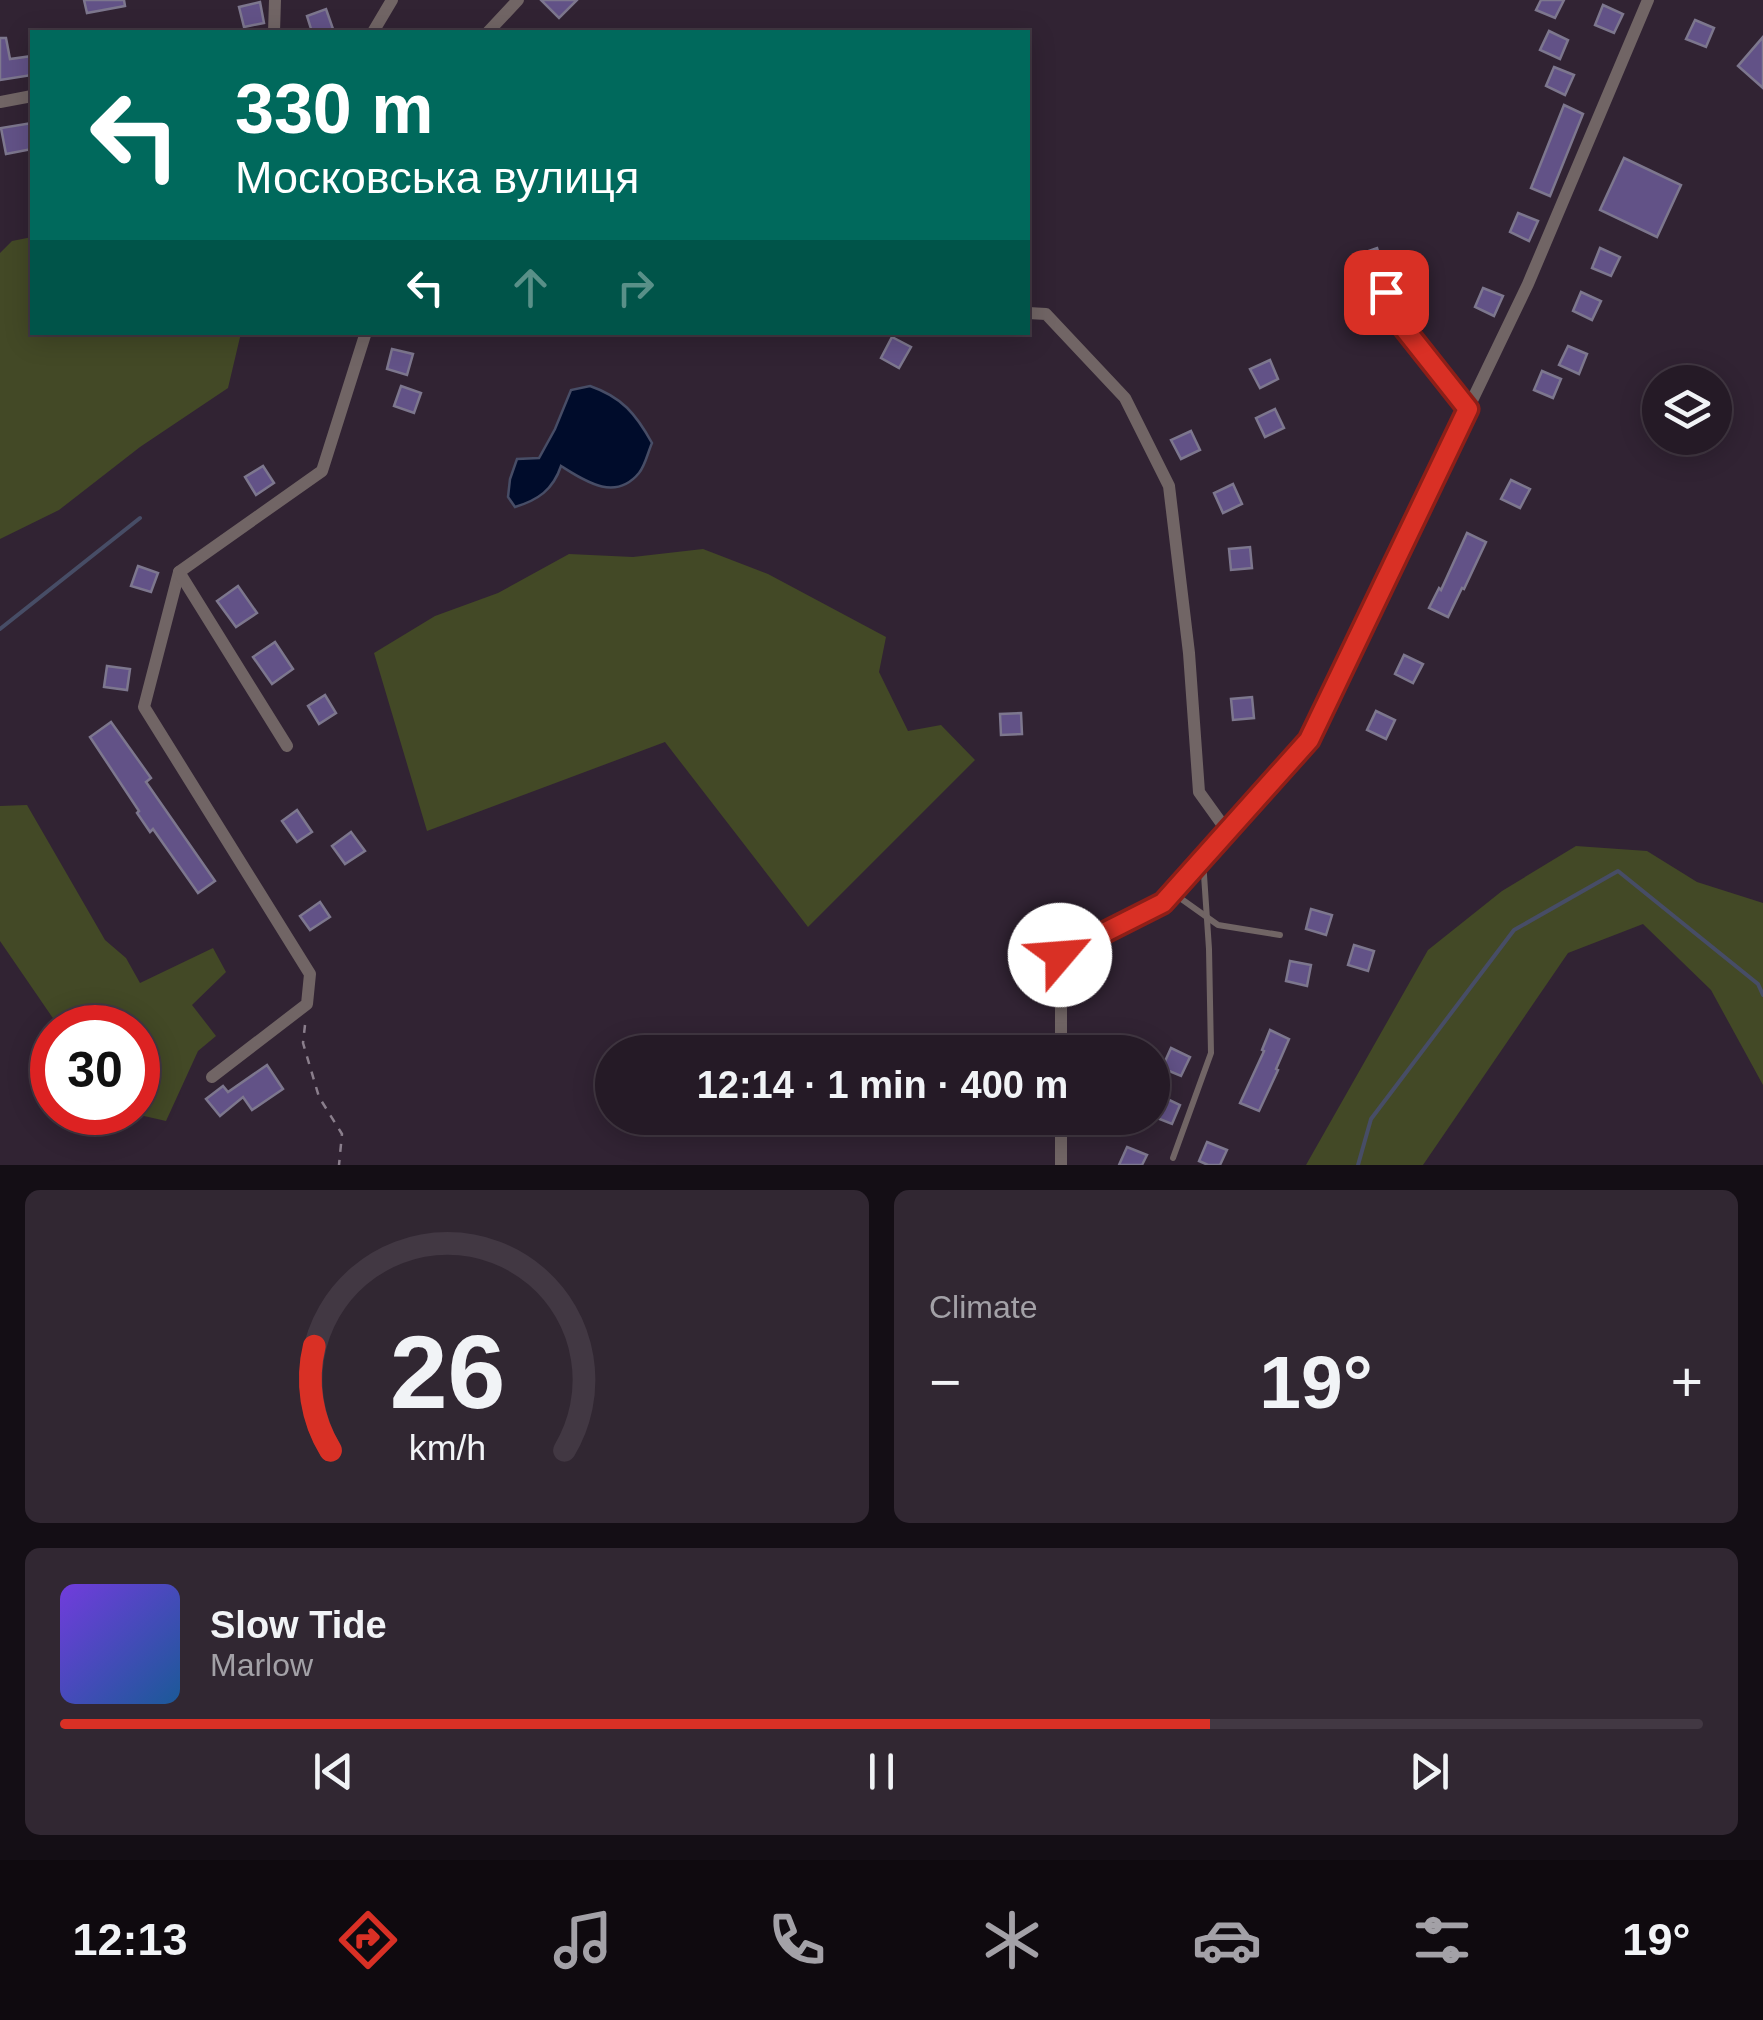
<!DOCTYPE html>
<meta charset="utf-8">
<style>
:root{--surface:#251a26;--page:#312732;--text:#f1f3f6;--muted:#a3a1a7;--line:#423843;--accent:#d93025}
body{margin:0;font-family:Helvetica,sans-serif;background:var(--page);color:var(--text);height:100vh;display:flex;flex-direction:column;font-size:38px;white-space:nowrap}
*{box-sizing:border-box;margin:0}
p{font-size:32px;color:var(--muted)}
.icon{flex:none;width:55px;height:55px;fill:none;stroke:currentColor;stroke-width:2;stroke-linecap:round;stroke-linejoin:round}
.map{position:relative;height:1165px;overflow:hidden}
.side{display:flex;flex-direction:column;gap:25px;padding:25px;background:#140e15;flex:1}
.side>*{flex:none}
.guide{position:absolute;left:30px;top:30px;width:1000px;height:305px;border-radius:0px;box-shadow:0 5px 25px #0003,0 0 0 2px var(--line);background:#00695c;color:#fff;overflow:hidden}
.controls{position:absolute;left:1642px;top:365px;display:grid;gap:20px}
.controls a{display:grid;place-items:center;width:90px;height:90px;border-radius:50%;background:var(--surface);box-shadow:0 5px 25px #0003,0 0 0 2px var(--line);font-size:50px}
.speed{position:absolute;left:30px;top:1005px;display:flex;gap:20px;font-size:50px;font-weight:700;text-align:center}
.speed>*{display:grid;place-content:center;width:130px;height:130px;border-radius:50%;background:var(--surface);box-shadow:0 5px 25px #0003,0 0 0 2px var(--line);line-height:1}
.speed .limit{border:15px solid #d22;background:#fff;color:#111}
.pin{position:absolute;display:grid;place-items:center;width:85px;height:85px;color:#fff;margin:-42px;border-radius:20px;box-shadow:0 5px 15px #0006}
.me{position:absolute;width:110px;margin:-55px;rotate:63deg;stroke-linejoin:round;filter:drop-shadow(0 0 8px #0008)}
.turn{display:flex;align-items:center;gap:35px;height:210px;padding:0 40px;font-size:45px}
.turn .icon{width:130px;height:130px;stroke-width:2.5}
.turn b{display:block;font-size:70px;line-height:85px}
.lanes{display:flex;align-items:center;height:95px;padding:0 40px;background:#0003;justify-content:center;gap:50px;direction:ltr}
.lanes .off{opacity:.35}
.big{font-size:75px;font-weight:700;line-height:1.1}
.side .card{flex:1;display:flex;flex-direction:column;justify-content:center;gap:15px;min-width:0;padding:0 35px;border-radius:15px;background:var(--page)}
.side .dial{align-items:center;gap:0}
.dial svg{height:260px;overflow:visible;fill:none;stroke:var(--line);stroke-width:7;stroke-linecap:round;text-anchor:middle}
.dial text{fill:var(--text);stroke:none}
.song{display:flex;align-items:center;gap:30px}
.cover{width:120px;height:120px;border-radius:15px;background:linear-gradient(135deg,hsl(260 70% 55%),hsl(210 70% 35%))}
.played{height:10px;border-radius:5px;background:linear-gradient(90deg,var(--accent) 70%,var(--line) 70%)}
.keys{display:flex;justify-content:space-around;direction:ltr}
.heat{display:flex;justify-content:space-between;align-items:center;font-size:55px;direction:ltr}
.side .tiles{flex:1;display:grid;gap:25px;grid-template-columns:1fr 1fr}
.card:last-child{grid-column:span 2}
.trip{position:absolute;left:595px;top:1035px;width:575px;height:100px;border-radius:50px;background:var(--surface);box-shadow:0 5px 25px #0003,0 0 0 2px var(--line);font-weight:700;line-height:100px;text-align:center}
.dock{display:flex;height:160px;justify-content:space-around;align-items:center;background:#0f0a0f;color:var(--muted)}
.dock .icon{width:70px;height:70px}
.dock .on{color:var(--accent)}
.dock b{font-size:45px;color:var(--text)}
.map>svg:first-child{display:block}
.green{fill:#434926}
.water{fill:#000c2b;stroke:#474d66;stroke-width:2.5}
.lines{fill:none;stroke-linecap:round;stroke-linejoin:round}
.stream{stroke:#474d66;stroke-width:4}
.building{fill:#625287;stroke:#7d778e;stroke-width:2.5}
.path{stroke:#8a7e8c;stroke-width:2.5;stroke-dasharray:8 8;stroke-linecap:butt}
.service{stroke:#716565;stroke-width:6}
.minor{stroke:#716565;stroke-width:12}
.route-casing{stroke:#8d1f18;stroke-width:25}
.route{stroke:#d93025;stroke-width:18}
</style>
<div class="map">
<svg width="1763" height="1165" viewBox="0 0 1763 1165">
<rect width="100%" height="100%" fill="#312333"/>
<g class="green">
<path d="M32 237V332L241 333 228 388 140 447 59 510 0 539V253L12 241Z"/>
<path d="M703 549 768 574 886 637 879 672 908 731 941 725 975 760 808 927 665 742 427 831 374 653 435 616 498 593 569 554 633 557Z"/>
<path d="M27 805 105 940 126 958 140 983 213 948 226 972 192 1005 216 1036 198 1051 166 1121 131 1113 138 1112V1028L59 1027 0 941V806Z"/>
<path d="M1576 846 1647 851 1697 882 1763 903V1085L1711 990 1643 924 1568 953 1423 1165H1306L1428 950 1502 891Z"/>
</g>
<path class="water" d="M590 386C622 397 636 414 652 443 648 452 645 466 639 473 615 502 585 481 561 466 553 490 538 500 515 507L508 497 510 479 517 459 539 458 555 429 571 390Z"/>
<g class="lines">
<g class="stream">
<path d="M0 629 140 518"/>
<path d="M1358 1165 1371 1119 1514 930 1618 871 1758 984 1763 995"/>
</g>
</g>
<g class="building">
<path d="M84 0H124L125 6 87 13Z"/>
<path d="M541 0H577L559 18Z"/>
<path d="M1541 0H1564L1555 18 1536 10Z"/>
<path d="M260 2 264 23 244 27 239 7Z"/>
<path d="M1603 5 1623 14 1614 33 1595 25Z"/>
<path d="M326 9 333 29 324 32H312L307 16Z"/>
<path d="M1695 20 1714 28 1706 47 1686 39Z"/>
<path d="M1549 31 1568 40 1560 59 1540 50Z"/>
<path d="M1763 37V88L1738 66Z"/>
<path d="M0 38H6L10 59 32 56V75L0 80Z"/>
<path d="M1554 67 1574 75 1565 95 1546 86Z"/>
<path d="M1564 105 1583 114 1550 196 1531 188Z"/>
<path d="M32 123V149L6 154 1 128Z"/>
<path d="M1624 158 1681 185 1657 237 1600 210Z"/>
<path d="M1518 213 1538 221 1529 241 1510 232Z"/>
<path d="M1377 248 1385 273 1366 279 1357 255Z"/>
<path d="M1600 248 1620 257 1611 276 1592 268Z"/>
<path d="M1483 288 1503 296 1494 316 1475 307Z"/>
<path d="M1581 292 1601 301 1592 320 1573 311Z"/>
<path d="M892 337 911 347 899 368 881 358Z"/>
<path d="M1568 346 1587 354 1579 374 1559 365Z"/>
<path d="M392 349 413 354 407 375 387 369Z"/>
<path d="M1270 360 1278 379 1260 388 1250 369Z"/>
<path d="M1542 371 1561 379 1553 398 1534 390Z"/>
<path d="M401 386 421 393 414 413 394 406Z"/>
<path d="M1275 409 1284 428 1265 437 1256 418Z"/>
<path d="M1191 431 1200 450 1181 459 1171 440Z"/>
<path d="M263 466 274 483 256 495 245 477Z"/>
<path d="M1511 480 1530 489 1520 508 1501 499Z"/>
<path d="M1233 484 1242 504 1223 513 1214 493Z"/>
<path d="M1467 533 1486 542 1464 589 1462 588 1448 617 1429 608 1439 588 1441 590Z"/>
<path d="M1250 547 1252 568 1231 570 1229 549Z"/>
<path d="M138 566 158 573 151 592 131 586Z"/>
<path d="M238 586 257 613 236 627 217 601Z"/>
<path d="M275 642 293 669 272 684 253 657Z"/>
<path d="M1404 655 1423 664 1413 683 1395 674Z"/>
<path d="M107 666 130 669 127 690 104 687Z"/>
<path d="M325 695 336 713 319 724 308 706Z"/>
<path d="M1252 697 1254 718 1233 720 1231 699Z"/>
<path d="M1376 711 1395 720 1386 739 1367 730Z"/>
<path d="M1021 713 1022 734 1001 735 1000 714Z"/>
<path d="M111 722 151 778 146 782 215 881 198 893 153 829 150 832 137 813 139 811 90 737Z"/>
<path d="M297 810 312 832 297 842 282 821Z"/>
<path d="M351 832 365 851 345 864 332 846Z"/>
<path d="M320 902 330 917 310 930 300 916Z"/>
<path d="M1311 909 1332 915 1326 935 1306 929Z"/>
<path d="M1354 945 1374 951 1368 971 1348 965Z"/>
<path d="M1290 961 1311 965 1307 986 1286 981Z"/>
<path d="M1270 1030 1289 1039 1276 1069 1278 1070 1259 1111 1240 1103 1264 1051 1262 1050Z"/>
<path d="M1171 1048 1190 1057 1181 1076 1162 1068Z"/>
<path d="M267 1065 283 1089 252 1110 243 1097 220 1116 206 1099 223 1086 228 1092Z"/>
<path d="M1161 1096 1180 1105 1172 1124 1152 1116Z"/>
<path d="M1207 1142 1227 1150 1220 1165H1208L1199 1161Z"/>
<path d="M1127 1147 1147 1155 1142 1165H1119Z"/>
</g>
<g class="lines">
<path class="path" d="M305 1025 303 1043 319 1097 342 1134 339 1165"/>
<g class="service">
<path d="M1173 893 1218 925 1280 935"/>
<path d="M1173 1158 1211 1053 1209 949 1203 860"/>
</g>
<g class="minor">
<path d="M274 32 275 0"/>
<path d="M373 32 392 0"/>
<path d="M488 32 518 0"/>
<path d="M0 102 32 96"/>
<path d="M1386 292 1392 313 1468 409"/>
<path d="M1028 313 1046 314 1125 398 1169 486 1189 653 1199 792 1227 831 1309 740 1528 284 1648 0"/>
<path d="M179 572 144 707 310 974 307 1004 212 1077"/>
<path d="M287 746 179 572 322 471 366 332"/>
<path d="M1061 1052V955L1163 903 1227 831"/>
<path d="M1061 1118V1165"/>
</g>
</g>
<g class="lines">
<defs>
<path id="route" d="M1060 955 1163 903 1309 740 1468 409 1392 313 1386 292"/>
</defs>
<use href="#route" class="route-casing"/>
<use href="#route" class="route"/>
</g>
</svg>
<div class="controls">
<a><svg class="icon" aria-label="layers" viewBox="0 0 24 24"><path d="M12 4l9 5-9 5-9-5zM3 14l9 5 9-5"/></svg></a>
</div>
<div class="speed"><div class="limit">30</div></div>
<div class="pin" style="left:1386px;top:292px;background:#d93025"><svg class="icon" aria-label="arrive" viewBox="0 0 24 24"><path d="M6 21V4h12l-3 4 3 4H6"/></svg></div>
<svg class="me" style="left:1060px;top:955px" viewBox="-20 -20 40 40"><circle r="19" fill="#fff"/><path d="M0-13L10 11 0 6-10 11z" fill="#d93025"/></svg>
<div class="trip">12:14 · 1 min · 400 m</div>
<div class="guide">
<div class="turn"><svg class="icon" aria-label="left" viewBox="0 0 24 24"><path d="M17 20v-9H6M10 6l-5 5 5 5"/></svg><div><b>330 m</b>Московська вулиця</div></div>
<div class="lanes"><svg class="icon" aria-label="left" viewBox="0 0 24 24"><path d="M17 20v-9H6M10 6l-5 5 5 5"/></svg><svg class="icon off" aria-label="ahead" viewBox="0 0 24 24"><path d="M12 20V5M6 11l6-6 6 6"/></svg><svg class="icon off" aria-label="right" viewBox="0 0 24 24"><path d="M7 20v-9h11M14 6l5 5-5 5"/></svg></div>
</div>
</div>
<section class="side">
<div class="tiles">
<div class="card dial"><svg viewBox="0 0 100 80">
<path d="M14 69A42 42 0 1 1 86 69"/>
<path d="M14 69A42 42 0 0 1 9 37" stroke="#d93025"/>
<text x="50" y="56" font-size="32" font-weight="700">26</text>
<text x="50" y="72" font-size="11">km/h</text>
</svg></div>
<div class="card"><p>Climate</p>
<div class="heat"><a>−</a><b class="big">19°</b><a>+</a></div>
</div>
<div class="card">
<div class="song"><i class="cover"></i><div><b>Slow Tide</b><p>Marlow</p></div></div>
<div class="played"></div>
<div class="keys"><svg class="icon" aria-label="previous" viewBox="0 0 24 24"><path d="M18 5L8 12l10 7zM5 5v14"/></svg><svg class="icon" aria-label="pause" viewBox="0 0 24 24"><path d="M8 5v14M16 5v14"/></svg><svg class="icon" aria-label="next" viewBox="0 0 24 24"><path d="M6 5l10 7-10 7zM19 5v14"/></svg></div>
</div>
</div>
</section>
<nav class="dock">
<b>12:13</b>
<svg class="icon on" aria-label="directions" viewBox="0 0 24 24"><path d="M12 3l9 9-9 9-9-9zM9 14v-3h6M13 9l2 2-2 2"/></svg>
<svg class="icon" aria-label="music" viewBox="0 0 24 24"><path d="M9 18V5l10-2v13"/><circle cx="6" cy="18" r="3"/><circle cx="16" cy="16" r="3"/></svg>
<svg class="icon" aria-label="phone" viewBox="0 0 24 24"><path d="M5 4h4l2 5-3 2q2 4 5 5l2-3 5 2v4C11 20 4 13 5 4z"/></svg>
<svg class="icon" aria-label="climate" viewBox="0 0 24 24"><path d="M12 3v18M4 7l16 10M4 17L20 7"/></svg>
<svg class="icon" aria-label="car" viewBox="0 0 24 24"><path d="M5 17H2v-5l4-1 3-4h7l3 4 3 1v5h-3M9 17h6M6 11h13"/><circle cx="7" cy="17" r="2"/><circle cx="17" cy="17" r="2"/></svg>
<svg class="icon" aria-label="filters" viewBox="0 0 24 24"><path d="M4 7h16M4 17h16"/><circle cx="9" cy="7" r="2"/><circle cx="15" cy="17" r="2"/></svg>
<b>19°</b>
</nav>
